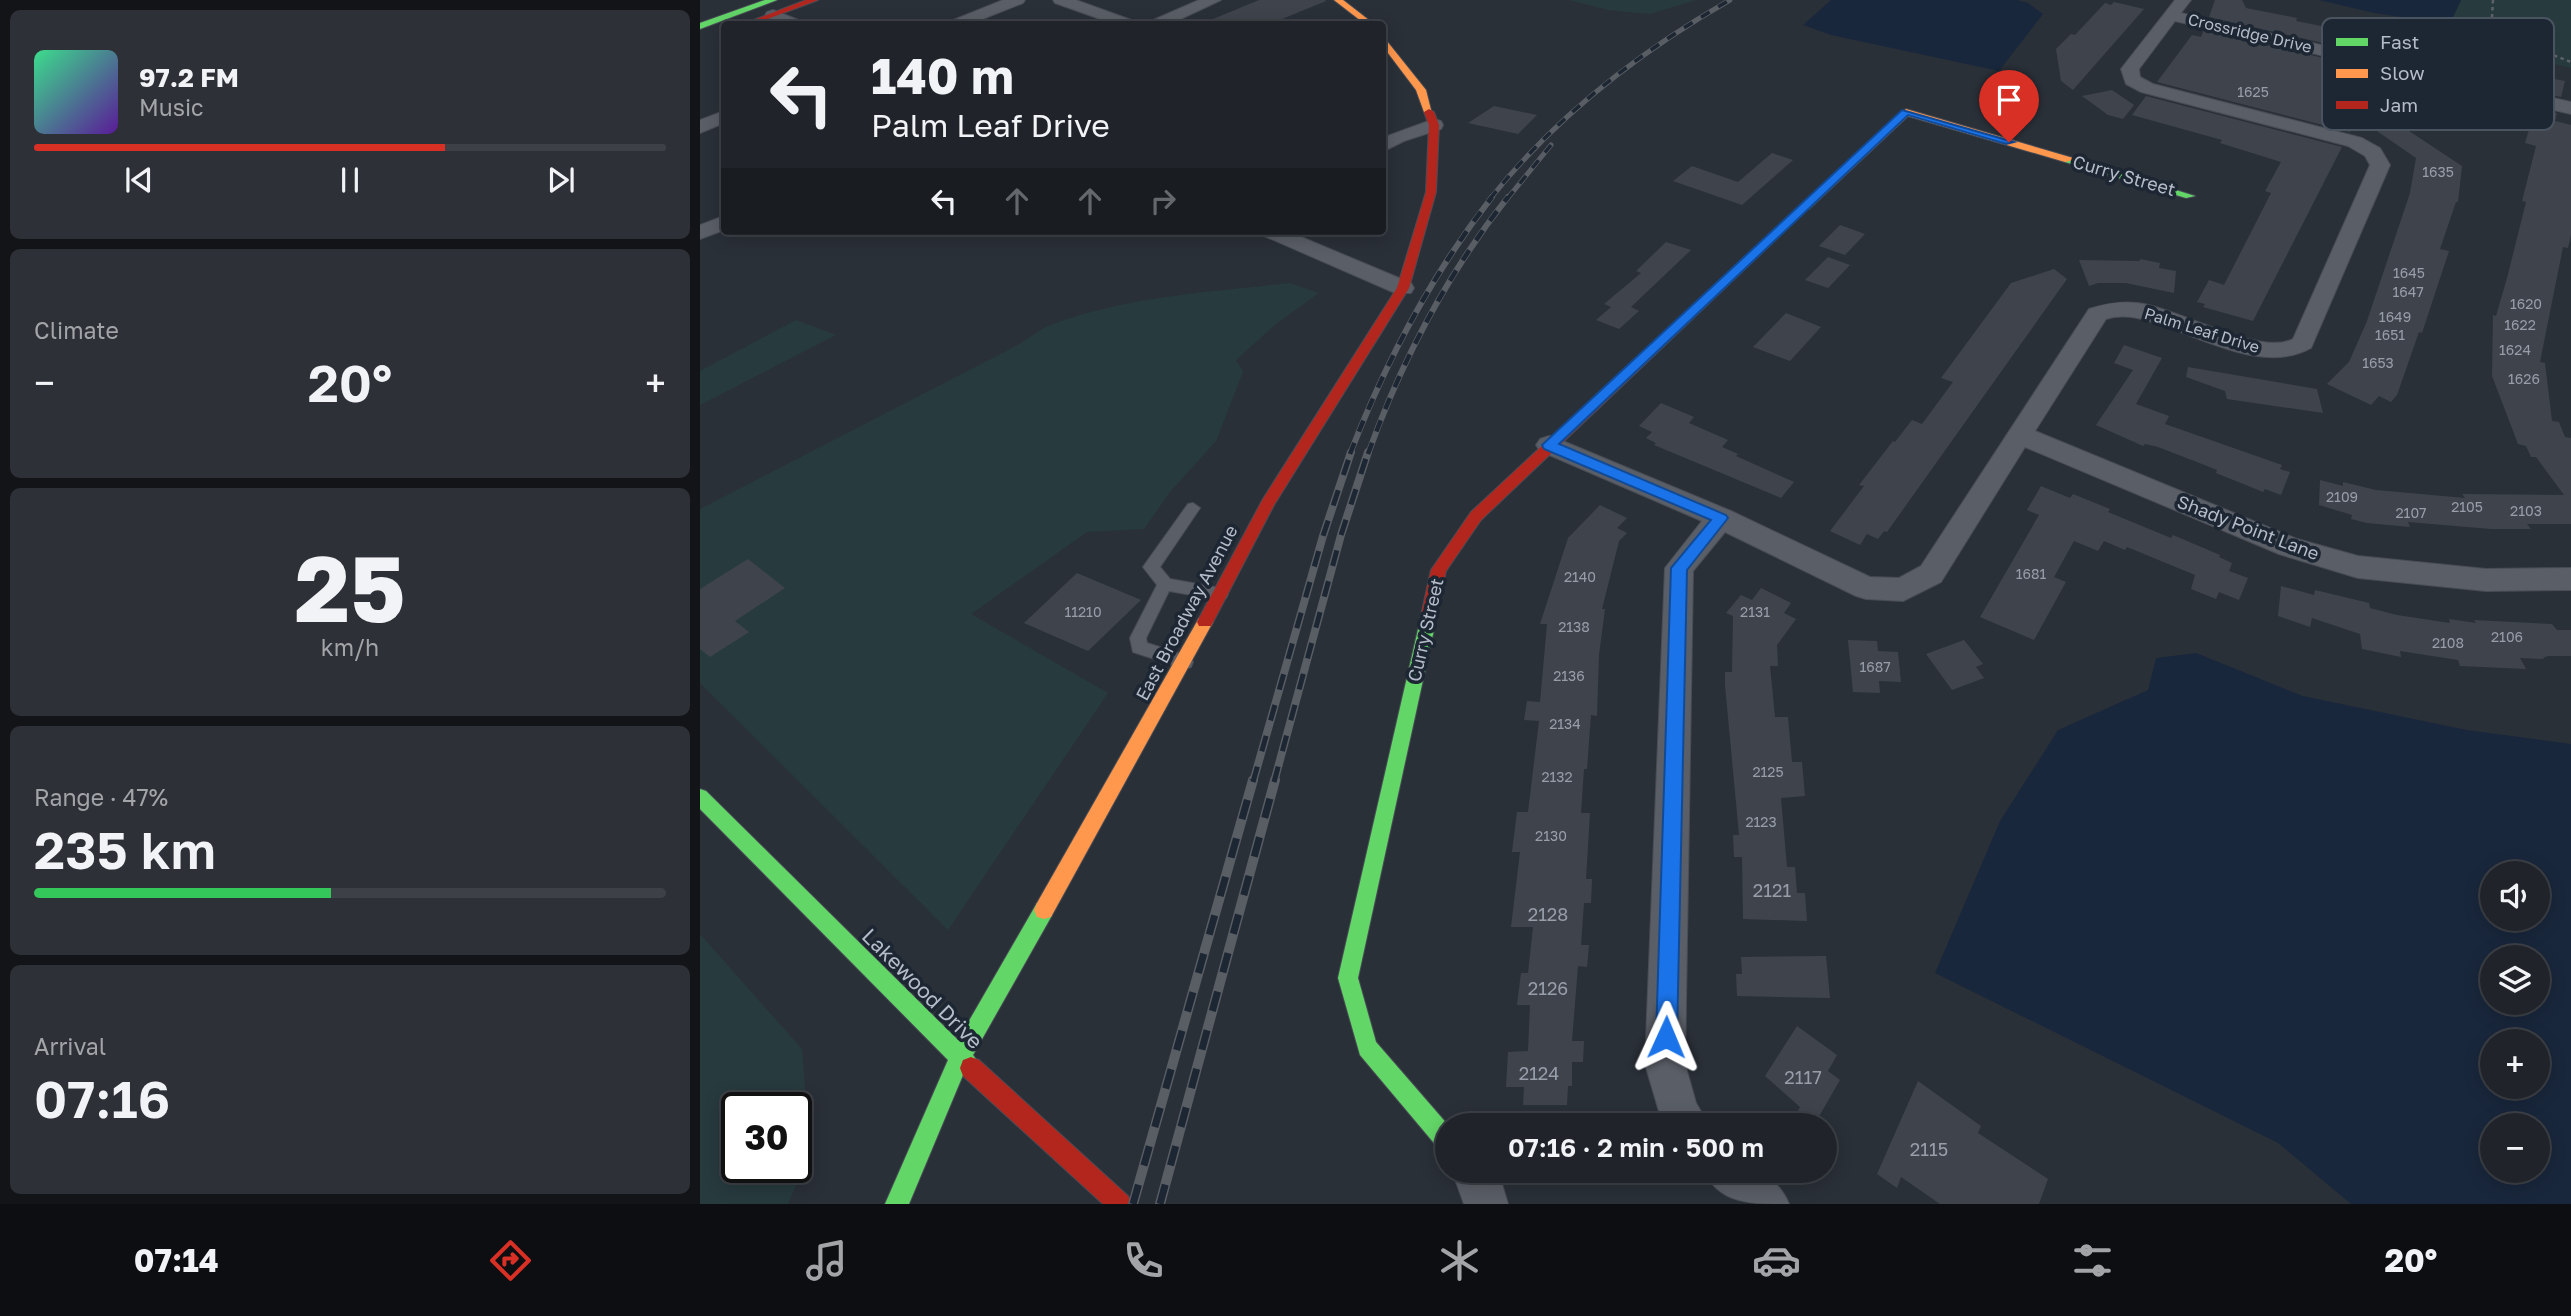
<!DOCTYPE html>
<meta charset="utf-8">
<style>
:root{--surface:#20242a;--page:#2d3036;--text:#f1f3f6;--muted:#a2a4a8;--line:#3d4147;--accent:#d93025}
body{margin:0;font-family:"Golos Text",sans-serif;background:var(--page);color:var(--text);height:100vh;display:flex;flex-direction:column;font-size:26px;white-space:nowrap}
*{box-sizing:border-box;margin:0}
p{font-size:23px;color:var(--muted)}
.icon{flex:none;width:38px;height:38px;fill:none;stroke:currentColor;stroke-width:2;stroke-linecap:round;stroke-linejoin:round}
.map{position:relative;flex:1;overflow:hidden}
.side{display:flex;flex-direction:column;gap:10px;padding:10px;background:#121417;width:700px}
.side>*{flex:none}
.hud{position:absolute;left:21px;top:21px;width:665px;height:214px;border-radius:7px;box-shadow:0 4px 18px #0003,0 0 0 2px var(--line);background:#20242a;color:var(--text);overflow:hidden}
.controls{position:absolute;left:1780px;top:861px;display:grid;gap:14px}
.controls a{display:grid;place-items:center;width:70px;height:70px;border-radius:50%;background:var(--surface);box-shadow:0 4px 18px #0003,0 0 0 2px var(--line);font-size:35px}
.speed{position:absolute;left:21px;top:1092px;display:flex;gap:14px;font-size:35px;font-weight:700;text-align:center}
.speed>*{display:grid;place-content:center;width:91px;height:91px;border-radius:50%;background:var(--surface);box-shadow:0 4px 18px #0003,0 0 0 2px var(--line);line-height:1}
.speed .limit{border:4px solid #111;border-radius:10px;background:#fff;color:#111}
.pin{position:absolute;display:grid;place-items:center;width:60px;height:60px;color:#fff;margin:-72px -30px;border-radius:50% 50% 50% 0;rotate:-45deg;box-shadow:0 0 7px #0007}
.pin .icon{rotate:45deg}
.me{position:absolute;width:77px;margin:-38px;rotate:1deg;stroke-linejoin:round;filter:drop-shadow(0 0 5px #0008)}
.turn{display:flex;align-items:center;gap:24px;height:147px;padding:0 35px;font-size:32px}
.turn .icon{width:91px;height:91px;stroke-width:2.5}
.turn b{display:block;font-size:49px;line-height:60px}
.lanes{display:flex;align-items:center;height:66px;padding:0 35px;background:#0003;justify-content:center;gap:35px;direction:ltr}
.lanes .off{opacity:.35}
.big{font-size:52px;font-weight:600;line-height:1.1}
.side .widget{flex:1;display:flex;flex-direction:column;justify-content:center;gap:10px;min-width:0;padding:0 24px;border-radius:10px;background:var(--page)}
.side .dial{align-items:center;gap:0}
.dial b{font-size:91px;line-height:1}
.song{display:flex;align-items:center;gap:21px}
.cover{width:84px;height:84px;border-radius:10px;background:linear-gradient(135deg,hsl(150 70% 55%),hsl(270 70% 35%))}
.played{height:7px;border-radius:4px;background:linear-gradient(90deg,var(--accent) 65%,var(--line) 65%)}
.keys{display:flex;justify-content:space-around;direction:ltr}
.heat{display:flex;justify-content:space-between;align-items:center;font-size:38px;direction:ltr}
.charge{height:10px;border-radius:5px;background:linear-gradient(90deg,#34c759 47%,var(--line) 0)}
.trip{position:absolute;left:735px;top:1113px;width:402px;height:70px;border-radius:35px;background:var(--surface);box-shadow:0 4px 18px #0003,0 0 0 2px var(--line);font-weight:600;line-height:70px;text-align:center}
.tab-bar{display:flex;height:112px;justify-content:space-around;align-items:center;background:#0d0e11;color:var(--muted)}
.tab-bar .icon{width:49px;height:49px}
.tab-bar .selected{color:var(--accent)}
.tab-bar b{font-size:32px;color:var(--text)}
main{display:flex;flex:1;min-height:0}
.map>svg:first-child{display:block}
.green{fill:#273a3e;fill-rule:evenodd}
.water{fill:#19273c;fill-rule:evenodd}
.building{fill:#3f444c}
.lines{fill:none;stroke-linecap:round;stroke-linejoin:round}
.lane-casing{stroke:#484c55;stroke-width:2}
.street-casing{stroke:#484c55;stroke-width:2}
.fast-casing{stroke:#484c55;stroke-width:2}
.slow-casing{stroke:#484c55;stroke-width:2}
.jam-casing{stroke:#484c55;stroke-width:2}
.path{stroke:#5c6268;stroke-width:2.5;stroke-dasharray:3.5 3.5;stroke-linecap:butt}
.lane{fill:#5a5e66;fill-rule:evenodd}
.street{fill:#5a5e66;fill-rule:evenodd}
.fast{fill:#63d668;fill-rule:evenodd}
.slow{fill:#ff974d;fill-rule:evenodd}
.jam{fill:#b3261e;fill-rule:evenodd}
.rail-far3-casing{stroke:#595d64;stroke-width:5}
.rail-far2-casing{stroke:#595d64;stroke-width:6}
.rail-far1-casing{stroke:#595d64;stroke-width:8}
.rail-casing{stroke:#595d64;stroke-width:10}
.rail-far3{stroke:#1d2633;stroke-width:3.5;stroke-dasharray:10;stroke-linecap:butt}
.rail-far2{stroke:#1d2633;stroke-width:4.5;stroke-dasharray:12;stroke-linecap:butt}
.rail-far1{stroke:#1d2633;stroke-width:5;stroke-dasharray:16;stroke-linecap:butt}
.rail{stroke:#1d2633;stroke-width:7;stroke-dasharray:20;stroke-linecap:butt}
.route{fill:#1a73e8;stroke:#114b97;stroke-width:2}
.labels{text-anchor:middle;stroke-width:7;stroke-linejoin:round;paint-order:stroke}
.number-label{font-size:14px;fill:#979eaa}
.far-street-label{font-size:16px;fill:#b4bcc9;stroke:#1d2633}
.street-label{font-size:18px;fill:#b4bcc9;stroke:#1d2633}
.near-number-label{font-size:18px;fill:#979eaa}
.near-street-label{font-size:21px;fill:#b4bcc9;stroke:#1d2633}
.key{fill:#1d2633;stroke:#4a5360;stroke-width:2}
.key-label{font-size:19px;fill:#b4bcc9}
</style>
<main>
<section class="side">
<div class="widget">
<div class="song"><i class="cover"></i><div><b>97.2 FM</b><p>Music</p></div></div>
<div class="played"></div>
<div class="keys"><svg class="icon" aria-label="previous" viewBox="0 0 24 24"><path d="M18 5L8 12l10 7zM5 5v14"/></svg><svg class="icon" aria-label="pause" viewBox="0 0 24 24"><path d="M8 5v14M16 5v14"/></svg><svg class="icon" aria-label="next" viewBox="0 0 24 24"><path d="M6 5l10 7-10 7zM19 5v14"/></svg></div>
</div>
<div class="widget"><p>Climate</p>
<div class="heat"><a>−</a><b class="big">20°</b><a>+</a></div>
</div>
<div class="widget dial"><b>25</b><p>km/h</p></div>
<div class="widget"><p>Range · 47%</p><b class="big">235 km</b><div class="charge"></div></div>
<div class="widget"><p>Arrival</p><b class="big">07:16</b></div>
</section>
<div class="map">
<svg width="1871" height="1204" viewBox="0 0 1871 1204">
<rect width="100%" height="100%" fill="#2a3038"/>
<g class="green">
<path d="M869 0H996L950 14 908 10Z"/>
<path d="M1761 0H1871V68L1743 38Z"/>
<path d="M589 283 619 293 576 324 536 360 543 372 516 441 470 492 444 529 387 532 271 614 408 693 248 930 0 683V509L316 346C328 339 340 329 353 324 428 296 511 292 589 283Z"/>
<path d="M96 320 136 335 0 405V371Z"/>
<path d="M0 934 102 1049 110 1153 88 1204H0ZM37 1108H96V1167H37Z"/>
</g>
<g class="water">
<path d="M1131 0H1317L1328 3 1343 14 1299 71 1131 35 1103 25Z"/>
<path d="M1619 0H1761L1750 24 1674 13Z"/>
<path d="M1496 653 1603 696 1767 730 1871 744V1204H1651L1578 1143 1235 973 1300 821 1358 730 1448 690 1456 658ZM1792 873H1838V919H1792ZM1792 957H1838V1003H1792ZM1792 1041H1838V1087H1792ZM1792 1125H1838V1171H1792Z"/>
</g>
<g class="building">
<path d="M559 0H625L626 1 570 24H501Z"/>
<path d="M1515 0H1542L1546 8 1597 18 1596 21 1737 49 1789 61 1787 66 1865 81 1861 97 1509 17Z"/>
<path d="M1414 2 1444 9 1373 90 1361 81 1356 49 1371 34 1375 35 1405 3 1411 5Z"/>
<path d="M1504 30 1857 113 1855 121 1871 125V235L1868 248 1863 247 1840 362 1845 363 1852 421 1859 422 1865 437 1871 438V524H1827L1831 529H1791L1708 522 1710 527 1667 523 1651 519 1652 515 1619 505 1620 480 1643 486V482L1676 490 1765 498 1762 494 1864 495 1836 457H1831L1826 446 1818 444 1792 376 1793 315 1796 316 1807 278 1826 202 1822 201 1836 146 1825 143 1830 126 1794 117 1792 120 1767 114 1766 118 1644 88 1762 166 1758 202H1756L1740 249 1749 251 1722 333 1719 332 1697 395 1691 402 1679 396 1671 405 1627 384 1649 362 1667 321 1710 193 1716 158 1674 129 1671 131 1654 124 1650 132 1457 82 1492 35 1501 37Z"/>
<path d="M1412 90 1434 105 1423 119 1408 115 1382 96Z"/>
<path d="M1446 96 1642 147 1553 321 1503 307 1505 304 1497 302 1509 280 1524 285 1571 193 1565 191 1581 162 1520 143 1522 140 1432 115Z"/>
<path d="M794 106 837 115 818 134 768 123Z"/>
<path d="M1072 153 1093 160 1042 205 973 181 992 166 1038 182Z"/>
<path d="M1140 225 1165 234 1145 255 1119 246Z"/>
<path d="M966 242 991 250 931 307 939 311 919 329 896 320 911 307 904 304 941 273 936 271Z"/>
<path d="M1128 257 1150 265 1128 288 1105 280Z"/>
<path d="M1440 259 1460 263 1459 268 1476 271 1474 293 1426 283H1398L1389 286 1379 260 1440 261Z"/>
<path d="M1354 269 1367 279 1187 532 1184 531 1178 539 1167 534 1160 545 1130 531 1164 486 1159 485 1193 441 1195 442 1212 420 1222 424 1253 382 1241 378 1311 283Z"/>
<path d="M1086 313 1121 327 1090 361 1053 347Z"/>
<path d="M1424 345 1462 358 1436 404 1469 416 1465 424 1582 465 1580 469 1590 472 1581 495 1565 489 1563 492 1516 473 1517 470 1502 464 1458 447 1445 444 1443 446 1396 425 1433 370 1414 363Z"/>
<path d="M1488 367 1617 389 1623 413 1527 399 1525 391 1486 377Z"/>
<path d="M961 403 994 417 989 423 1028 440 1022 447 1038 454 1036 456 1094 482 1081 498 954 445 956 443 946 438 952 432 939 426Z"/>
<path d="M1341 486 1370 498 1373 494 1410 509 1408 512 1471 538 1473 535 1520 555 1519 557 1532 563 1529 571 1548 578 1539 600 1519 592 1516 599 1491 589 1495 575 1427 547 1425 550 1404 541 1398 551 1374 541 1354 577 1366 582 1334 640 1280 617 1339 515 1327 510Z"/>
<path d="M900 505 927 518 917 528 927 533 919 541 902 609H905L899 655 897 716 891 715 887 769H884L881 813H890L886 879H892L891 903H884L881 945H889L887 967 878 966 872 1041H884L883 1062H872V1086H868L867 1105H823L824 1087H806L808 1052 828 1051 830 1005H817L821 973H828L833 927H811L820 852H812L817 812H828L839 721 824 720 827 701 840 702 847 624H840L868 538Z"/>
<path d="M48 559 85 588 35 621 49 632 10 657 0 649V589Z"/>
<path d="M377 573 441 600 388 651 324 623Z"/>
<path d="M1581 586 1614 595 1615 590 1669 603 1670 608 1697 615 1750 623 1749 619 1776 623 1774 620 1852 624 1857 630H1871V656H1848L1843 658 1844 659 1820 658 1826 669 1760 666 1758 660 1700 651 1701 657 1662 649 1660 634 1612 618 1610 627 1578 616Z"/>
<path d="M1061 588 1091 603 1084 613 1096 619 1077 645 1078 666H1070L1075 717H1088L1092 762H1102L1105 796 1081 798 1087 867H1095L1097 893H1105L1107 921 1043 919 1042 857H1034L1033 835H1039L1025 685V672H1032L1033 616 1026 613 1041 595 1052 600Z"/>
<path d="M1148 640 1177 641 1178 651 1198 652 1201 682 1179 681 1180 693 1153 692Z"/>
<path d="M1264 640 1283 664 1276 667 1284 678 1252 690 1226 654Z"/>
<path d="M1126 956 1130 998 1037 996 1036 974H1042L1041 957Z"/>
<path d="M1097 1026 1137 1055 1128 1071 1140 1080 1114 1125H1107L1095 1116 1100 1107 1065 1076Z"/>
<path d="M1218 1081 1281 1126 1278 1133 1348 1179 1339 1204H1240L1201 1177 1197 1188 1177 1174Z"/>
</g>
<g class="lines">
<defs>
<path id="lane" d="M493 503 500 508 460 567 470 579 520 588 526 590 528 594 526 598 520 600 469 591 446 638 447 643 491 657 493 662 491 667 485 669 433 652 430 638 457 585 443 567 488 504Z"/>
<g id="street">
<path d="M303 0H325L323 3 270 24H249L251 21Z"/>
<path d="M353 0H376L434 21 436 24H414L355 3Z"/>
<path d="M499 0H521L470 24H449L451 21Z"/>
<path d="M1475 0H1491L1481 13 1871 102V114L1475 21 1439 69 1440 77 1453 84 1662 138 1680 148 1690 165 1611 348C1566 373 1509 341 1464 326 1444 319 1426 313 1406 319L1335 431 1597 539 1658 556 1786 569 1871 568V590L1786 591 1658 578 1579 554 1325 447 1241 582 1203 601 1166 599 1156 596 1025 532 993 571 985 1064 996 1103 1009 1125H963L945 1064 965 568 1002 521 840 451 836 445 840 439 849 436 858 439 1031 511 1170 577 1199 578 1221 566 1389 309C1405 304 1419 301 1437 303 1477 307 1559 357 1593 339L1670 165 1665 156 1648 146 1441 92 1426 84 1421 69Z"/>
<path d="M73 10 101 21 103 24C90 25 75 25 65 15L67 12Z"/>
<path d="M24 111V123L0 133V120Z"/>
<path d="M734 119 741 121 743 125 741 129 704 141 682 152V138Z"/>
<path d="M24 216V230L0 239V225Z"/>
<path d="M558 231H587L711 283 714 288 711 293H695L562 235Z"/>
<path d="M752 1171H798L808 1204H764Z"/>
<path d="M1004 1171C1040 1171 1072 1164 1089 1204 1050 1204 1020 1204 1004 1171Z"/>
</g>
<g id="fast">
<path d="M65 0H77L0 29V23Z"/>
<path d="M1365 158H1373L1495 196 1486 198 1365 162Z"/>
<path d="M727 619 733 621 735 625 658 978 676 1042 748 1125 747 1152 739 1149 660 1055 638 978 719 625 721 621Z"/>
<path d="M0 789 6 791 258 1040 337 903 344 901 351 903 354 910 351 917 273 1055 282 1068 279 1076 271 1079 263 1075 209 1204H185L248 1060 0 809Z"/>
</g>
<g id="slow">
<path d="M634 0H643L674 24H665Z"/>
<path d="M682 35 726 90 732 114 724 112 716 90 682 45Z"/>
<path d="M1206 109 1373 158 1374 160 1365 162 1208 116 1109 209H1101V205Z"/>
<path d="M505 616 511 618 513 622 351 917 344 919 337 917 334 910 337 903 499 618Z"/>
</g>
<g id="jam">
<path d="M106 0H118L54 24 46 23Z"/>
<path d="M729 109 734 112 739 125 736 192 709 288 574 505 511 626H499L497 622 563 499 697 288 726 192 729 125 724 112Z"/>
<path d="M1101 205 1110 207 781 520 746 571 733 629H721L719 625 731 570 771 512Z"/>
<path d="M271 1057 279 1060 428 1196 432 1204H403L263 1076 260 1068 263 1060Z"/>
</g>
</defs>
<use href="#lane" class="lane-casing"/>
<use href="#street" class="street-casing"/>
<use href="#fast" class="fast-casing"/>
<use href="#slow" class="slow-casing"/>
<use href="#jam" class="jam-casing"/>
<path class="path" d="M1793 0 1792 17 1822 43 1871 62"/>
<use href="#lane" class="lane"/>
<use href="#street" class="street"/>
<use href="#fast" class="fast"/>
<use href="#slow" class="slow"/>
<use href="#jam" class="jam"/>
<defs>
<g id="rail-far3">
<path d="M790 199C856 116 939 52 1030 0"/>
<path d="M807 199 851 145"/>
</g>
<g id="rail-far2">
<path d="M650 454C685 363 732 274 792 197"/>
<path d="M668 454C701 362 747 274 808 197"/>
</g>
<g id="rail-far1">
<path d="M553 782 623 536 651 452"/>
<path d="M574 782 641 535 668 452"/>
</g>
<g id="rail">
<path d="M433 1204 553 780"/>
<path d="M460 1204 575 780"/>
</g>
</defs>
<use href="#rail-far3" class="rail-far3-casing"/>
<use href="#rail-far2" class="rail-far2-casing"/>
<use href="#rail-far1" class="rail-far1-casing"/>
<use href="#rail" class="rail-casing"/>
<use href="#rail-far3" class="rail-far3"/>
<use href="#rail-far2" class="rail-far2"/>
<use href="#rail-far1" class="rail-far1"/>
<use href="#rail" class="rail"/>
</g>
<path class="route" d="M1202 110 1314 142 1306 144 1208 115 859 444 1026 515 1028 518 987 570 977 1037 974 1044 966 1047 959 1044 956 1037 971 568 1011 520 844 449 842 445Z"/>
<g class="labels">
<g class="number-label">
<text x="1553" y="97">1625</text>
<text x="1738" y="177">1635</text>
<text x="1709" y="278">1645</text>
<text x="1708" y="297">1647</text>
<text x="1826" y="309">1620</text>
<text x="1695" y="322">1649</text>
<text x="1820" y="330">1622</text>
<text x="1690" y="340">1651</text>
<text x="1815" y="355">1624</text>
<text x="1678" y="368">1653</text>
<text x="1824" y="384">1626</text>
<text x="1642" y="502">2109</text>
<text x="1767" y="512">2105</text>
<text x="1826" y="516">2103</text>
<text x="1711" y="518">2107</text>
<text x="1331" y="579">1681</text>
<text x="880" y="582">2140</text>
<text x="383" y="617">11210</text>
<text x="1055" y="617">2131</text>
<text x="874" y="632">2138</text>
<text x="1807" y="642">2106</text>
<text x="1748" y="648">2108</text>
<text x="1175" y="672">1687</text>
<text x="869" y="681">2136</text>
<text x="865" y="729">2134</text>
<text x="1068" y="777">2125</text>
<text x="857" y="782">2132</text>
<text x="1061" y="827">2123</text>
<text x="851" y="841">2130</text>
</g>
<g class="far-street-label">
<text transform="translate(1550 33) rotate(13)" y="6">Crossridge Drive</text>
<text transform="translate(1502 330) rotate(17)" y="6">Palm Leaf Drive</text>
</g>
<g class="street-label">
<text transform="translate(1424 176) rotate(16)" y="6">Curry Street</text>
<text transform="translate(1548 528) rotate(21)" y="6">Shady Point Lane</text>
<text transform="translate(487 613) rotate(-62)" y="6">East Broadway Avenue</text>
<text transform="translate(726 630) rotate(-77)" y="6">Curry Street</text>
</g>
<g class="near-number-label">
<text x="1072" y="897">2121</text>
<text x="848" y="921">2128</text>
<text x="848" y="995">2126</text>
<text x="839" y="1080">2124</text>
<text x="1103" y="1084">2117</text>
<text x="1229" y="1156">2115</text>
</g>
<g class="near-street-label">
<text transform="translate(222 989) rotate(45)" y="7">Lakewood Drive</text>
</g>
</g>
<rect x="1622" y="18" width="232" height="112" rx="10" class="key"/>
<rect x="1636" y="38" width="32" height="8" fill="#63d668"/>
<rect x="1636" y="69" width="32" height="9" fill="#ff974d"/>
<rect x="1636" y="101" width="32" height="8" fill="#b3261e"/>
<g class="key-label">
<text x="1680" y="49">Fast</text>
<text x="1680" y="80">Slow</text>
<text x="1680" y="112">Jam</text>
</g>
</svg>
<div class="controls">
<a><svg class="icon" aria-label="sound" viewBox="0 0 24 24"><path d="M4 9h4l5-4v14l-5-4H4zM17 9q2 3 0 6"/></svg></a>
<a><svg class="icon" aria-label="layers" viewBox="0 0 24 24"><path d="M12 4l9 5-9 5-9-5zM3 14l9 5 9-5"/></svg></a>
<a>+</a>
<a>−</a>
</div>
<div class="speed"><div class="limit">30</div></div>
<div class="pin" style="left:1309px;top:142px;background:#d93025"><svg class="icon" aria-label="arrive" viewBox="0 0 24 24"><path d="M6 21V4h12l-3 4 3 4H6"/></svg></div>
<svg class="me" style="left:966px;top:1037px" viewBox="-20 -20 40 40"><path d="M0-17L14 15 0 8-14 15z" fill="#1a73e8" stroke="#fff" stroke-width="4"/></svg>
<div class="trip">07:16 · 2 min · 500 m</div>
<div class="hud">
<div class="turn"><svg class="icon" aria-label="left" viewBox="0 0 24 24"><path d="M17 20v-9H6M10 6l-5 5 5 5"/></svg><div><b>140 m</b>Palm Leaf Drive</div></div>
<div class="lanes"><svg class="icon" aria-label="left" viewBox="0 0 24 24"><path d="M17 20v-9H6M10 6l-5 5 5 5"/></svg><svg class="icon off" aria-label="ahead" viewBox="0 0 24 24"><path d="M12 20V5M6 11l6-6 6 6"/></svg><svg class="icon off" aria-label="ahead" viewBox="0 0 24 24"><path d="M12 20V5M6 11l6-6 6 6"/></svg><svg class="icon off" aria-label="right" viewBox="0 0 24 24"><path d="M7 20v-9h11M14 6l5 5-5 5"/></svg></div>
</div>
</div>
</main>
<nav class="tab-bar">
<b>07:14</b>
<svg class="icon selected" aria-label="directions" viewBox="0 0 24 24"><path d="M12 3l9 9-9 9-9-9zM9 14v-3h6M13 9l2 2-2 2"/></svg>
<svg class="icon" aria-label="music" viewBox="0 0 24 24"><path d="M9 18V5l10-2v13"/><circle cx="6" cy="18" r="3"/><circle cx="16" cy="16" r="3"/></svg>
<svg class="icon" aria-label="phone" viewBox="0 0 24 24"><path d="M5 4h4l2 5-3 2q2 4 5 5l2-3 5 2v4C11 20 4 13 5 4z"/></svg>
<svg class="icon" aria-label="climate" viewBox="0 0 24 24"><path d="M12 3v18M4 7l16 10M4 17L20 7"/></svg>
<svg class="icon" aria-label="car" viewBox="0 0 24 24"><path d="M5 17H2v-5l4-1 3-4h7l3 4 3 1v5h-3M9 17h6M6 11h13"/><circle cx="7" cy="17" r="2"/><circle cx="17" cy="17" r="2"/></svg>
<svg class="icon" aria-label="filters" viewBox="0 0 24 24"><path d="M4 7h16M4 17h16"/><circle cx="9" cy="7" r="2"/><circle cx="15" cy="17" r="2"/></svg>
<b>20°</b>
</nav>
